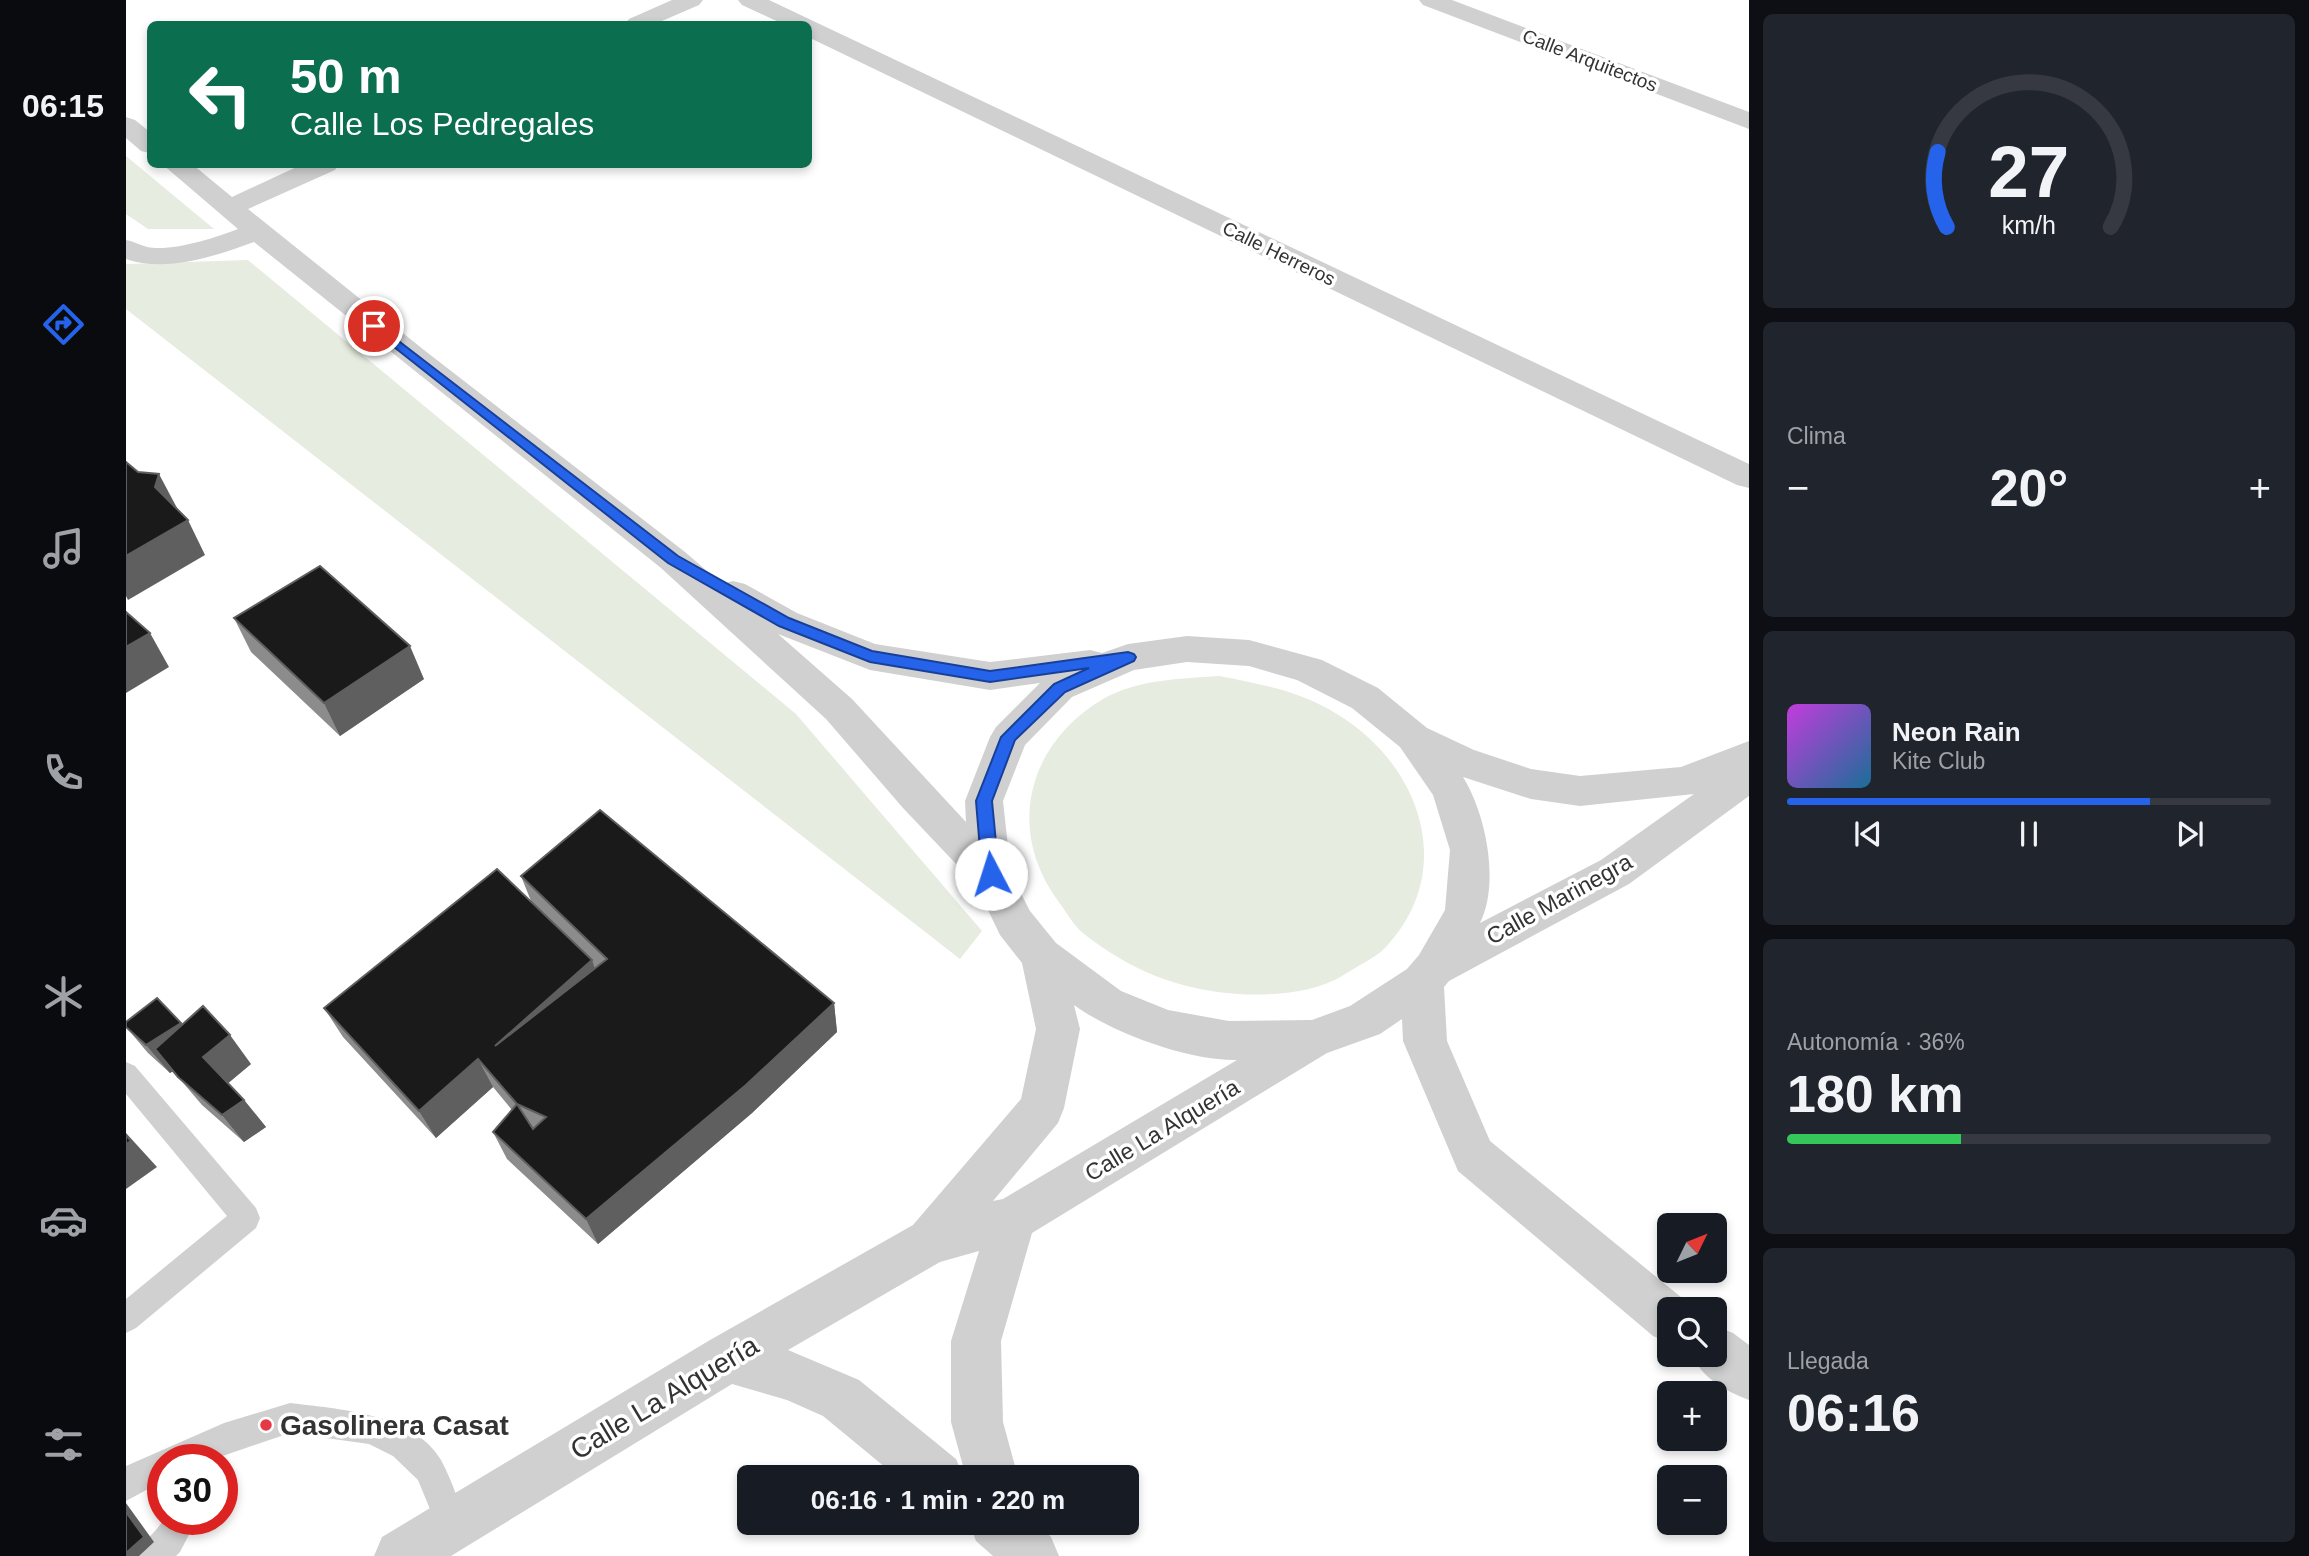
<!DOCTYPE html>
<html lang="es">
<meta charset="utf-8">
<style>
:root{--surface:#171b24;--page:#20242c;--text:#f1f3f6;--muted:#9ea1a6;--line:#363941;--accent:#2563eb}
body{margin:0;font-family:Arial,sans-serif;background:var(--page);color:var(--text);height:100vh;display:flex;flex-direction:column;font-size:26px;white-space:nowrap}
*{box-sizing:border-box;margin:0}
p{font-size:23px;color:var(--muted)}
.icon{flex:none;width:38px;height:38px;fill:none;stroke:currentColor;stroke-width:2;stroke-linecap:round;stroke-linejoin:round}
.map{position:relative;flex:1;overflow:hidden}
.panel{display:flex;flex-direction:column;gap:14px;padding:14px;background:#0d0f14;width:560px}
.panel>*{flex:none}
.hud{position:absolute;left:21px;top:21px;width:665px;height:147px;border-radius:10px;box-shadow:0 4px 10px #0003;background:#0b6e4f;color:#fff;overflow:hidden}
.needle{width:46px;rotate:47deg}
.buttons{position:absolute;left:1531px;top:1213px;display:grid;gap:14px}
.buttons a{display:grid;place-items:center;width:70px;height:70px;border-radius:10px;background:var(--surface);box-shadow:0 4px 10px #0003;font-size:35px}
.speed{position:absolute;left:21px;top:1444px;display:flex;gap:14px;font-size:35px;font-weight:700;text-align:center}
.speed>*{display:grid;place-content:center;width:91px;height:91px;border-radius:50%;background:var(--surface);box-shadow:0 4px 10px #0003;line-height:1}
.speed .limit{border:10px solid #d22;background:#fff;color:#111}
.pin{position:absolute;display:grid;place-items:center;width:60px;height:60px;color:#fff;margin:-30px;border:4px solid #fff;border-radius:50%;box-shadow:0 2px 7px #0007}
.me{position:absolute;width:77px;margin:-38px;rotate:355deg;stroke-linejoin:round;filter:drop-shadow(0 0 5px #0008)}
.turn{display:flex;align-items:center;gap:24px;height:147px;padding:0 28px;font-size:32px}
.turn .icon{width:91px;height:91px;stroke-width:2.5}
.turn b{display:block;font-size:49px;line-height:60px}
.big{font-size:52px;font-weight:700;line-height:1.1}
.panel .widget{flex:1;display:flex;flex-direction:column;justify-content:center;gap:10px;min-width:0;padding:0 24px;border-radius:10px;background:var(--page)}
.panel .dial{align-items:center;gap:0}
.dial svg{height:182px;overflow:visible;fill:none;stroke:var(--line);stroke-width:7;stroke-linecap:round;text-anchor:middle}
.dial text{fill:var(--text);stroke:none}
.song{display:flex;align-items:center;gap:21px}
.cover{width:84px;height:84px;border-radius:10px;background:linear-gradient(135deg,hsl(290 70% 55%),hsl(200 70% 35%))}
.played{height:7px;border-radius:4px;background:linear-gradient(90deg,var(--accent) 75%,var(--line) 75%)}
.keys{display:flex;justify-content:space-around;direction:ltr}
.heat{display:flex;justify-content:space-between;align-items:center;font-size:38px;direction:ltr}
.charge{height:10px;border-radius:5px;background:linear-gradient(90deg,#34c759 36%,var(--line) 0)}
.trip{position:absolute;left:611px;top:1465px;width:402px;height:70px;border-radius:10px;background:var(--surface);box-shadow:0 4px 10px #0003;font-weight:700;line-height:70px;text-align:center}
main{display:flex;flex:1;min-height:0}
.menu{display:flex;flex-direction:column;width:126px;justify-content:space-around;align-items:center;background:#090b0e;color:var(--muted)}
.menu .icon{width:49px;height:49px}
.menu .on{color:var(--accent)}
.menu b{font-size:32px;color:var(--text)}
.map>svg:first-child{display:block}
.green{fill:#e6ecdf}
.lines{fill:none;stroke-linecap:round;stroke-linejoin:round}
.lane{fill:#d0d0d0;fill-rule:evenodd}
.street{fill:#d0d0d0;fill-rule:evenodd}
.wall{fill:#8c8c8c}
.shaded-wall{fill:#5f5f5f}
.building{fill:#1a1a1a;stroke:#5f5f5f;stroke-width:2;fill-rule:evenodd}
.route{fill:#2563eb;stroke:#184099;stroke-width:2}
.poi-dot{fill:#e63946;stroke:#fff;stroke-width:2.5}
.labels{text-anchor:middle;stroke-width:7;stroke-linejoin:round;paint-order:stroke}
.far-street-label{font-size:19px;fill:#333;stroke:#fff}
.street-label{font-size:23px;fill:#333;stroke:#fff}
.near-street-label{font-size:28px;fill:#333;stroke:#fff}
.near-poi-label{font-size:28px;font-weight:bold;fill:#333;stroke:#fff;text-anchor:start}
</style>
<main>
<nav class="menu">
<b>06:15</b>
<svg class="icon on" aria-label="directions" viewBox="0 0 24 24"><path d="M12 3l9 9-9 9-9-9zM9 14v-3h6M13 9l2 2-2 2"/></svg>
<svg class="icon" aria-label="music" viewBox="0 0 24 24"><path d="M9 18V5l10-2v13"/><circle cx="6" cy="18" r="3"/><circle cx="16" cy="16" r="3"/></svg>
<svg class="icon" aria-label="phone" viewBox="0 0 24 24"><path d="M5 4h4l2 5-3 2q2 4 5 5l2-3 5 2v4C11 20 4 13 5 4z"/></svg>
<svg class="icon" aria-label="climate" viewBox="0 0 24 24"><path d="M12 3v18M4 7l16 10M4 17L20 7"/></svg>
<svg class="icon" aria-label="car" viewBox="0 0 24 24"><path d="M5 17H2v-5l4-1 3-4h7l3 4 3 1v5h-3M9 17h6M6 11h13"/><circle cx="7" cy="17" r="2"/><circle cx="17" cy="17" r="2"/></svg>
<svg class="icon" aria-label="filters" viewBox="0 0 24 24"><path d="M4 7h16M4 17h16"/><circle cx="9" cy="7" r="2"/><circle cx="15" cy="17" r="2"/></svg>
</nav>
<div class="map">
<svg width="1623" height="1556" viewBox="0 0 1623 1556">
<rect width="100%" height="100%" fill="#fff"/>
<g class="green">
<path d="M0 156 88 229H22L0 214Z"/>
<path d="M122 260 670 714 856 931 834 959 0 309V264Z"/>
<path d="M1093 676C1134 684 1174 691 1211 714 1295 765 1332 871 1259 948 1248 959 1229 967 1216 976 1189 993 1143 996 1112 994 1053 990 1003 970 957 933 947 925 940 911 932 901 880 830 901 744 977 699 1012 679 1054 679 1093 676Z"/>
</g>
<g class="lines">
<g class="lane">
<path d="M0 1062 9 1066 130 1208 134 1218 130 1228 10 1328 0 1333V1299L101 1216 0 1094Z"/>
<path d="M164 1403C211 1409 288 1413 315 1460 326 1480 333 1504 342 1525L337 1536 326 1541 315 1536 292 1480 267 1456 243 1444 164 1433 85 1460H37V1481L0 1501V1466L98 1423Z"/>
<path d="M38 1519H71L54 1552 50 1556H10C16 1541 30 1533 38 1519Z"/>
</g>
<g class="street">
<path d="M546 0H577L573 5 529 24H499L503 19Z"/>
<path d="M612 0H643L1623 464V488L1611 485 682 37V24H657L616 5Z"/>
<path d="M1293 0H1326L1623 112V129L1297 5Z"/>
<path d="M0 117 9 120 24 132V153L15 151 0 138Z"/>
<path d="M36 164H66L106 197 177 164H213L209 170 122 209 298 350 559 552 596 584 607 581 619 584 671 613 749 644 864 662 964 650 976 653 1002 644 1061 636 1123 640 1196 660 1252 688 1301 728 1348 750 1405 769 1454 776 1555 767 1623 741V796L1503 884 1323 981 1318 987 1321 1041 1364 1141 1561 1302 1564 1309H1544V1343L1527 1336 1332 1171 1277 1041 1276 1019 1254 1034 1201 1053 906 1233 875 1341 877 1422 892 1477H840L825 1422V1341L853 1251 814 1262 662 1350 733 1380 830 1459 838 1477H771L697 1416 661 1400 606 1384 325 1556H248L256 1537 584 1340 787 1225 895 1099 910 1029 896 963 874 935 850 885 777 808 700 719 535 568 128 242C90 256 40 273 0 259V240C7 241 14 245 21 247 45 252 89 238 112 229ZM652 634 744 670 864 690 914 683 870 727 864 737 839 801 840 822 726 699ZM1061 662 1123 666 1171 680 1226 708 1274 747 1307 795 1324 850 1319 910 1293 955 1281 969 1224 1006 1186 1020 1103 1021 1042 1010 995 991 930 943 904 911 885 874 877 801 899 745 946 697 1008 670ZM1337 777 1405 799 1454 806 1568 794 1475 860 1354 923C1374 883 1360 814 1337 777ZM948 1005C986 1033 1063 1061 1111 1060L877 1199 867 1201 932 1123 938 1108 954 1029Z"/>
<path d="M1589 1326 1607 1333 1623 1345V1400C1600 1391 1575 1378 1566 1354H1589Z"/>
<path d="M843 1522H909L925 1537 933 1556H867L850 1541Z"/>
</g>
</g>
<g class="wall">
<path d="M108 618 298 679 214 736 125 652Z"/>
<path d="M395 876 708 1003 711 1032 626 1113 472 1244 381 1159 367 1132 386 1110 367 1087 310 1138 217 1037 198 1008 405 901Z"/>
<path d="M0 1027 125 1064 102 1083 118 1100 140 1127 118 1142 76 1105 47 1071 44 1073 22 1053Z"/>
</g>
<g class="shaded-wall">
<path d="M33 474 51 508 47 521 29 487Z"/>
<path d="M62 520 79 555 2 600 0 596V556Z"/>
<path d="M24 633 43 667 0 693V647Z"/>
<path d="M284 646 298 679 214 736 198 703Z"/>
<path d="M466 960 476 990 369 1046Z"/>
<path d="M708 1003 711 1032 626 1113 472 1244 460 1219Z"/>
<path d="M55 1023 78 1052 44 1073 20 1045Z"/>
<path d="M104 1035 125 1064 100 1085 77 1057Z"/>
<path d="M352 1059 367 1087 310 1138 293 1111Z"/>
<path d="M118 1100 140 1127 118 1142 96 1115Z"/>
<path d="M0 1133 31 1167 0 1189Z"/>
<path d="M0 1503 28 1542 13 1556H0Z"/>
</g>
<g class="building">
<path d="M0 462 12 472 33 474 29 487 62 520 0 556Z"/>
<path d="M194 566 284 646 198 703 108 618Z"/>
<path d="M0 612 24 633 0 647Z"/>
<path d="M474 810 708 1003 620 1085 460 1219 367 1132 391 1104 352 1059 293 1111 198 1008 371 869 466 960 369 1046 481 959 395 876ZM391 1104 420 1117 407 1129Z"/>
<path d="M31 998 55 1023 20 1045 0 1027V1022Z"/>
<path d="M77 1006 104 1035 77 1057 118 1100 96 1115 52 1077 29 1049Z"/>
<path d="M0 1135 5 1141 0 1144Z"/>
<path d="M0 1512 18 1537 0 1553Z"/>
</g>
<path class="route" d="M248 322 552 556 663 618 746 651 864 671 1002 652 1008 654 1010 657 1008 661 939 692 889 740 866 801 873 874 871 879H859L856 874 850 801 875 737 928 684 963 668 864 682 744 662 653 626 542 563 244 328V323Z"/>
<circle class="poi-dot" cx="140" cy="1425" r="7"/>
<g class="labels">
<g class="far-street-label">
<text transform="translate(1464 60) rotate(21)" y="7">Calle Arquitectos</text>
<text transform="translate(1153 253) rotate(26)" y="7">Calle Herreros</text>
</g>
<g class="street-label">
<text transform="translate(1433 899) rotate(-29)" y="8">Calle Marinegra</text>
<text transform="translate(1036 1130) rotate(-31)" y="8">Calle La Alquería</text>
</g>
<g class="near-street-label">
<text transform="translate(538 1397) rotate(-31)" y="10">Calle La Alquería</text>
</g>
<g class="near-poi-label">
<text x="154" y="1435">Gasolinera Casat</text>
</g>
</g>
</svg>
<div class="buttons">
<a><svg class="needle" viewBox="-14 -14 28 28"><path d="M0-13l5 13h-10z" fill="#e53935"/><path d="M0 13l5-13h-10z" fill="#9ea1a6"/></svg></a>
<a><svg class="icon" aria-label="search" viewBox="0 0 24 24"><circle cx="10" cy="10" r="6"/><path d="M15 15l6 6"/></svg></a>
<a>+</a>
<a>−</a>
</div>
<div class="speed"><div class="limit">30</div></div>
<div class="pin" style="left:248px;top:326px;background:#d93025"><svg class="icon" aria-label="arrive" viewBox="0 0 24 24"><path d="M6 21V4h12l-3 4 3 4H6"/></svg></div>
<svg class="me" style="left:865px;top:874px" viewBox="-20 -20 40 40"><circle r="19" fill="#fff"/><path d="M0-13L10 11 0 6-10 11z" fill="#2563eb"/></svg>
<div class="trip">06:16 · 1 min · 220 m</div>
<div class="hud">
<div class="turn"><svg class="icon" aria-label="left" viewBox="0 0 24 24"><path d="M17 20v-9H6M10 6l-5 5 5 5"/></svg><div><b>50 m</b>Calle Los Pedregales</div></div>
</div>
</div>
<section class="panel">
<div class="widget dial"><svg viewBox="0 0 100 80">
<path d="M14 69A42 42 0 1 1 86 69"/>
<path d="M14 69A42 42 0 0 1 10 36" stroke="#2563eb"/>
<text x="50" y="56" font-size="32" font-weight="700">27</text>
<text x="50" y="72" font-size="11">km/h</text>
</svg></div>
<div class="widget"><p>Clima</p>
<div class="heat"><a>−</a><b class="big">20°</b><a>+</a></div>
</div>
<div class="widget">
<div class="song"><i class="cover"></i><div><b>Neon Rain</b><p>Kite Club</p></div></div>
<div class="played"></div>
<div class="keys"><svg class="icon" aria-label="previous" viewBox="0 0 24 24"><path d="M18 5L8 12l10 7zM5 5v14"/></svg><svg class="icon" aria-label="pause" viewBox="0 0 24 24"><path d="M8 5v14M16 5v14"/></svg><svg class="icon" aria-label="next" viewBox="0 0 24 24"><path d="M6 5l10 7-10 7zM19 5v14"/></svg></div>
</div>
<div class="widget"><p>Autonomía · 36%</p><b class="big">180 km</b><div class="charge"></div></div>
<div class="widget"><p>Llegada</p><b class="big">06:16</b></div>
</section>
</main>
